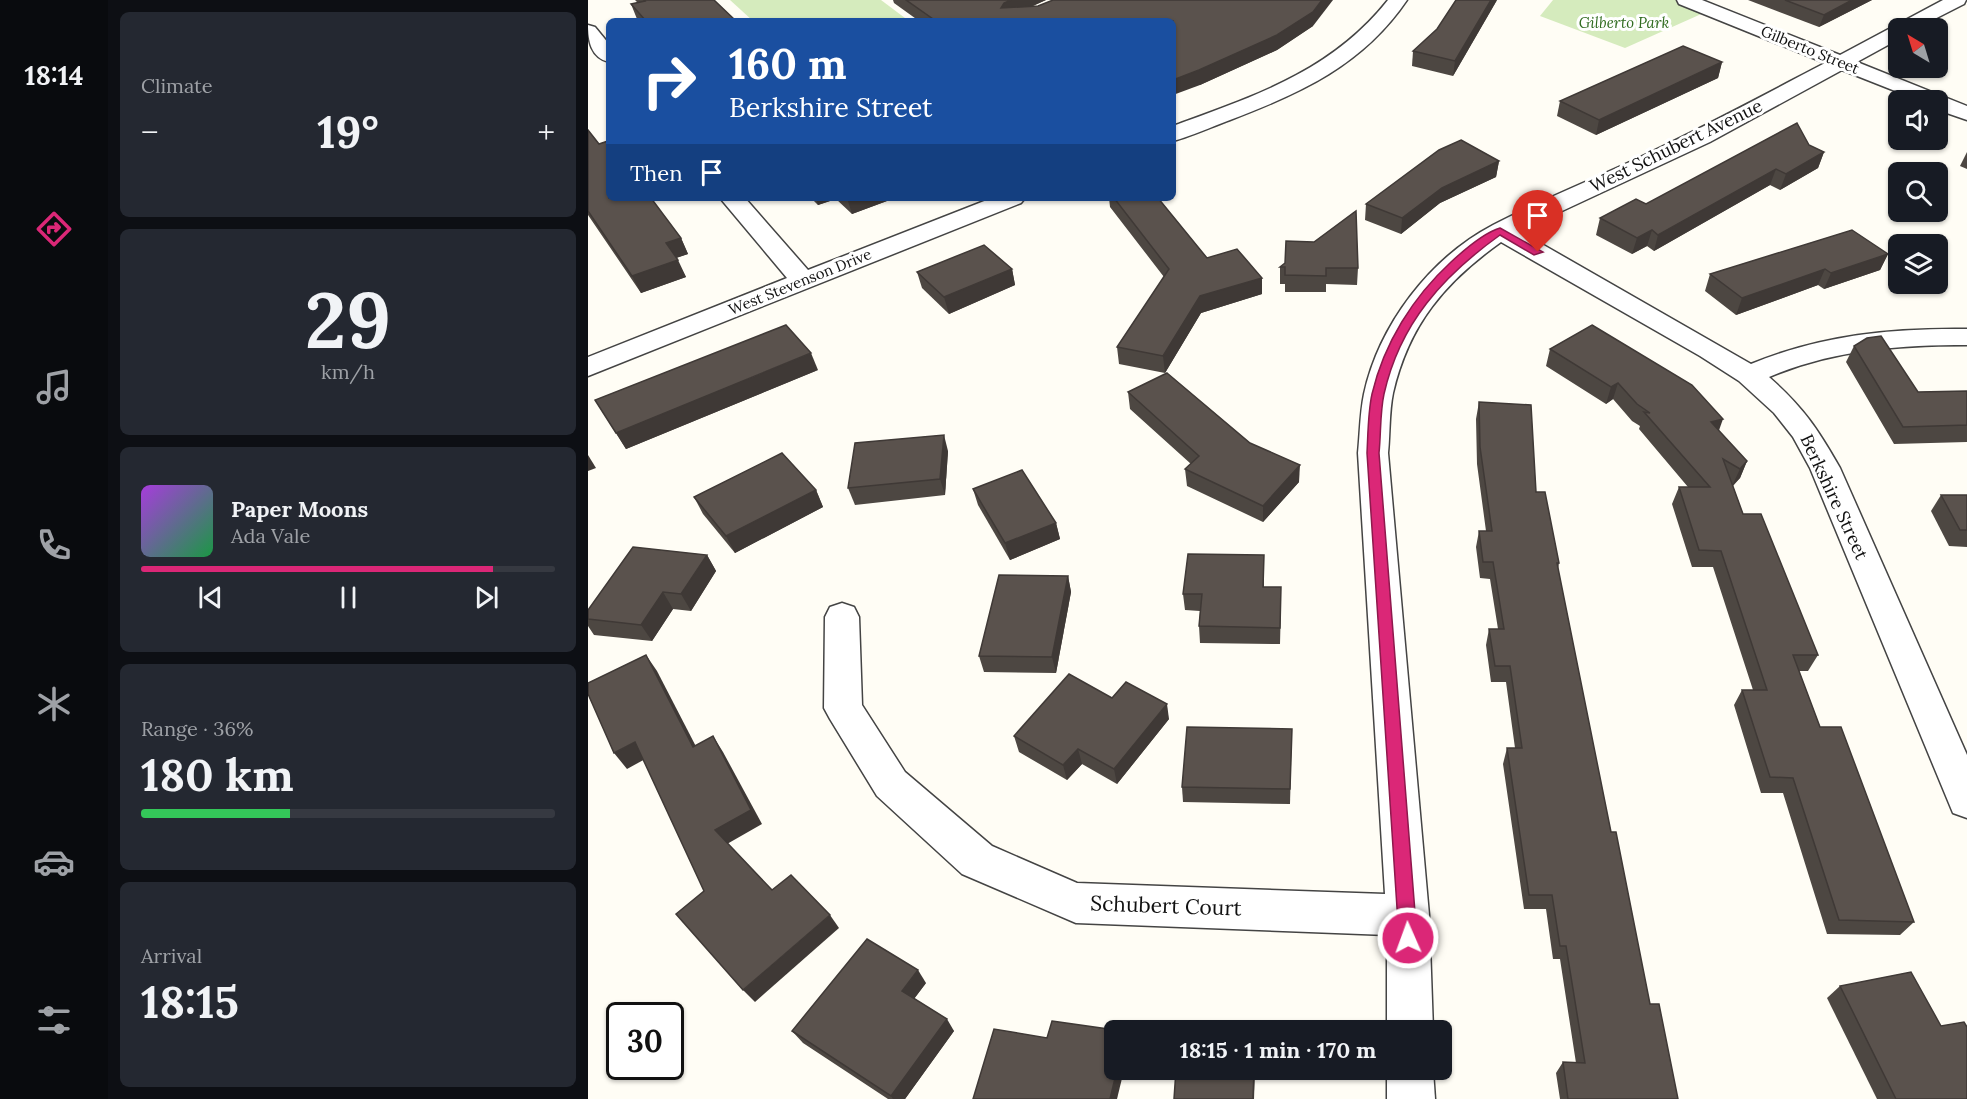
<!DOCTYPE html>
<meta charset="utf-8">
<style>
:root{--surface:#171b24;--page:#242831;--text:#f1f3f6;--muted:#9ea1a6;--line:#363941;--accent:#db2777}
body{margin:0;font-family:Lora,serif;background:var(--page);color:var(--text);height:100vh;display:flex;flex-direction:column;font-size:22px;white-space:nowrap}
*{box-sizing:border-box;margin:0}
p{font-size:20px;color:var(--muted)}
.icon{flex:none;width:33px;height:33px;fill:none;stroke:currentColor;stroke-width:2;stroke-linecap:round;stroke-linejoin:round}
.map{position:relative;flex:1;overflow:hidden}
.panel{display:flex;flex-direction:column;gap:12px;padding:12px;background:#0d0f14;width:480px}
.panel>*{flex:none}
.top-card{position:absolute;left:18px;top:18px;width:570px;height:183px;border-radius:9px;box-shadow:0 2px 4px #0004;background:#1a4fa0;color:#fff;overflow:hidden}
.needle{width:39px;rotate:322deg}
.fabs{position:absolute;left:1300px;top:18px;display:grid;gap:12px}
.fabs a{display:grid;place-items:center;width:60px;height:60px;border-radius:9px;background:var(--surface);box-shadow:0 2px 4px #0004;font-size:30px}
.speed{position:absolute;left:18px;top:1002px;display:flex;gap:12px;font-size:30px;font-weight:700;text-align:center}
.speed>*{display:grid;place-content:center;width:78px;height:78px;border-radius:50%;background:var(--surface);box-shadow:0 2px 4px #0004;line-height:1}
.speed .limit{border:3px solid #111;border-radius:9px;background:#fff;color:#111}
.pin{position:absolute;display:grid;place-items:center;width:51px;height:51px;color:#fff;margin:-62px -26px;border-radius:50% 50% 50% 0;rotate:-45deg;box-shadow:0 0 6px #0007}
.pin .icon{rotate:45deg}
.me{position:absolute;width:66px;margin:-33px;rotate:358deg;stroke-linejoin:round;filter:drop-shadow(0 0 4px #0008)}
.turn{display:flex;align-items:center;gap:21px;height:126px;padding:0 24px;font-size:27px}
.turn .icon{width:78px;height:78px;stroke-width:2.5}
.turn b{display:block;font-size:42px;line-height:51px}
.then{display:flex;align-items:center;height:57px;padding:0 24px;background:#0003;gap:12px;font-size:22px}
.big{font-size:45px;font-weight:700;line-height:1.1}
.panel .widget{flex:1;display:flex;flex-direction:column;justify-content:center;gap:9px;min-width:0;padding:0 21px;border-radius:9px;background:var(--page)}
.panel .dial{align-items:center;gap:0}
.dial b{font-size:78px;line-height:1}
.song{display:flex;align-items:center;gap:18px}
.cover{width:72px;height:72px;border-radius:9px;background:linear-gradient(135deg,hsl(280 70% 55%),hsl(140 70% 35%))}
.played{height:6px;border-radius:3px;background:linear-gradient(90deg,var(--accent) 85%,var(--line) 85%)}
.keys{display:flex;justify-content:space-around;direction:ltr}
.heat{display:flex;justify-content:space-between;align-items:center;font-size:33px;direction:ltr}
.charge{height:9px;border-radius:4px;background:linear-gradient(90deg,#34c759 36%,var(--line) 0)}
.trip{position:absolute;left:516px;top:1020px;width:348px;height:60px;border-radius:9px;background:var(--surface);box-shadow:0 2px 4px #0004;font-weight:700;line-height:60px;text-align:center}
main{display:flex;flex:1;min-height:0}
.tab-bar{display:flex;flex-direction:column;width:108px;justify-content:space-around;align-items:center;background:#090b0e;color:var(--muted)}
.tab-bar .icon{width:42px;height:42px}
.tab-bar .current{color:var(--accent)}
.tab-bar b{font-size:27px;color:var(--text)}
.map>svg:first-child{display:block}
.green{fill:#d5ebbd}
.lines{fill:none;stroke-linecap:round;stroke-linejoin:round}
.street-casing{stroke:#444;stroke-width:3}
.street{fill:#fff;fill-rule:evenodd}
.wall{fill:#4d4742}
.shaded-wall{fill:#3f3936}
.building{fill:#5a524d;stroke:#3f3936;stroke-width:1.5}
.route{fill:#db2777;stroke:#8e194d;stroke-width:1.5}
.labels{text-anchor:middle;stroke-width:6;stroke-linejoin:round;paint-order:stroke}
.far-park-label{font-size:15px;font-style:italic;fill:#2f6b1f;stroke:#fff}
.far-street-label{font-size:15px;fill:#111;stroke:#fff}
.street-label{font-size:18px;fill:#111;stroke:#fff}
.near-street-label{font-size:21px;fill:#111;stroke:#fff}
</style>
<main>
<nav class="tab-bar">
<b>18:14</b>
<svg class="icon current" aria-label="directions" viewBox="0 0 24 24"><path d="M12 3l9 9-9 9-9-9zM9 14v-3h6M13 9l2 2-2 2"/></svg>
<svg class="icon" aria-label="music" viewBox="0 0 24 24"><path d="M9 18V5l10-2v13"/><circle cx="6" cy="18" r="3"/><circle cx="16" cy="16" r="3"/></svg>
<svg class="icon" aria-label="phone" viewBox="0 0 24 24"><path d="M5 4h4l2 5-3 2q2 4 5 5l2-3 5 2v4C11 20 4 13 5 4z"/></svg>
<svg class="icon" aria-label="climate" viewBox="0 0 24 24"><path d="M12 3v18M4 7l16 10M4 17L20 7"/></svg>
<svg class="icon" aria-label="car" viewBox="0 0 24 24"><path d="M5 17H2v-5l4-1 3-4h7l3 4 3 1v5h-3M9 17h6M6 11h13"/><circle cx="7" cy="17" r="2"/><circle cx="17" cy="17" r="2"/></svg>
<svg class="icon" aria-label="filters" viewBox="0 0 24 24"><path d="M4 7h16M4 17h16"/><circle cx="9" cy="7" r="2"/><circle cx="15" cy="17" r="2"/></svg>
</nav>
<section class="panel">
<div class="widget"><p>Climate</p>
<div class="heat"><a>−</a><b class="big">19°</b><a>+</a></div>
</div>
<div class="widget dial"><b>29</b><p>km/h</p></div>
<div class="widget">
<div class="song"><i class="cover"></i><div><b>Paper Moons</b><p>Ada Vale</p></div></div>
<div class="played"></div>
<div class="keys"><svg class="icon" aria-label="previous" viewBox="0 0 24 24"><path d="M18 5L8 12l10 7zM5 5v14"/></svg><svg class="icon" aria-label="pause" viewBox="0 0 24 24"><path d="M8 5v14M16 5v14"/></svg><svg class="icon" aria-label="next" viewBox="0 0 24 24"><path d="M6 5l10 7-10 7zM19 5v14"/></svg></div>
</div>
<div class="widget"><p>Range · 36%</p><b class="big">180 km</b><div class="charge"></div></div>
<div class="widget"><p>Arrival</p><b class="big">18:15</b></div>
</section>
<div class="map">
<svg width="1379" height="1099" viewBox="0 0 1379 1099">
<rect width="100%" height="100%" fill="#fffdf5"/>
<g class="green">
<path d="M142 0H293L321 21H165Z"/>
<path d="M965 0H1091L1120 11 1037 48 952 16Z"/>
</g>
<g class="lines">
<defs>
<g id="street">
<path d="M800 0H819C775 65 713 93 642 120 623 127 604 136 585 141V126C667 96 744 71 800 0Z"/>
<path d="M1089 0H1114L1252 55 1355 0H1378L1376 4 1329 28H1311V39L1269 62 1379 106V120L1350 110V100H1330L1254 70 1122 142 931 231 1163 364C1233 335 1304 328 1379 329V345C1310 345 1245 350 1181 377 1215 407 1230 429 1252 468L1379 755V818L1365 813 1222 468 1205 437 1186 413 1151 381 1112 356 913 242C857 282 821 324 805 393 801 412 802 433 800 453L841 915 845 1030H799V935L488 923 374 874 289 796 242 719 236 708 237 617 242 607 254 603 266 607 271 617 274 705 317 772 404 846 489 883 797 894 770 453C772 434 772 413 776 394 791 325 842 258 905 225 951 201 999 182 1046 160 1111 130 1174 96 1237 63L1091 4Z"/>
<path d="M0 25 7 27 21 44V62C3 58 0 41 0 25Z"/>
<path d="M132 198H157L220 270 404 198H437L433 203 0 376V357L199 278Z"/>
<path d="M799 1070H845L847 1099H799Z"/>
</g>
</defs>
<use href="#street" class="street-casing"/>
<use href="#street" class="street"/>
</g>
<g class="wall">
<path d="M47 0H126L148 21H51L49 19 43 4 50 3Z"/>
<path d="M305 0H458L443 7 725 26 689 50 612 85 585 21H331L306 3Z"/>
<path d="M909 0 865 76 824 66 825 51Z"/>
<path d="M1160 0H1284L1231 27Z"/>
<path d="M1134 62 1130 78 1008 135 969 116 972 101Z"/>
<path d="M0 130 11 144 93 238 100 254 88 258 98 277 53 293 0 215Z"/>
<path d="M1221 145 1236 152 1230 168 1192 190 1182 185 1066 251 1059 246 1044 254 1008 235 1012 218 1058 204Z"/>
<path d="M1379 152V169L1372 166Z"/>
<path d="M911 161 908 177 852 203 813 234 777 220 778 204Z"/>
<path d="M223 198H307L264 214 248 199 230 205Z"/>
<path d="M521 198H570L619 258 674 278V294L613 313 577 373 531 364 529 347 576 277 522 207Z"/>
<path d="M1300 254 1292 270 1236 289 1230 285 1148 315 1117 291 1122 274Z"/>
<path d="M692 267 770 268 769 285 738 284V292H697V284H692Z"/>
<path d="M424 269 427 285 361 314 334 288 329 272Z"/>
<path d="M1266 346 1330 392 1379 391V442L1306 444 1258 362Z"/>
<path d="M962 349 1131 431 1159 461 1152 478 1145 486 1155 514 1230 655 1220 671H1211L1232 727 1326 922 1312 935 1239 934 1195 793H1173L1146 705 1154 690H1165L1125 567H1104L1084 504 1091 487H1100L1051 429 1052 426 1044 421 1025 399 1018 404 958 366Z"/>
<path d="M230 370 38 449 7 400Z"/>
<path d="M540 392 662 443 711 482 675 522 599 486 597 469 603 464 542 409Z"/>
<path d="M891 402 948 492 971 563 970 569 1023 832 1062 1004 1090 1099H972L968 1073 975 1062 988 1063 972 959H965L958 909H936L915 764 919 748H927L918 682H903L898 645 901 629H910L902 579 892 578 888 547 891 531H898L889 464 888 419Z"/>
<path d="M360 451 357 495 267 505 260 488Z"/>
<path d="M385 489 468 523 472 539 422 560 390 505Z"/>
<path d="M228 490 235 507 147 553 115 514 106 497Z"/>
<path d="M1353 495H1379V547L1361 546 1343 511Z"/>
<path d="M119 555 128 571 103 611 85 609 64 641 6 635 0 626V610Z"/>
<path d="M676 555V587L693 604 692 644 612 643 611 626 612 611 597 610 595 594Z"/>
<path d="M480 576 483 592 468 673 396 672 391 656Z"/>
<path d="M524 698 581 719 529 784 494 764 479 780 431 752 426 736Z"/>
<path d="M704 729 702 804 595 802 594 787Z"/>
<path d="M338 983 326 999 366 1031 317 1099H300L215 1043 204 1031Z"/>
<path d="M1252 986 1379 1099H1289L1239 998Z"/>
</g>
<g class="shaded-wall">
<path d="M423 0H458L418 17 413 8 416 3Z"/>
<path d="M734 0H745L725 26 689 50 612 85 585 95V80Z"/>
<path d="M903 0H909L865 76 867 61Z"/>
<path d="M1264 0H1284L1231 27 1236 15Z"/>
<path d="M1134 62 1130 78 1008 135 1011 120Z"/>
<path d="M1236 152 1230 168 1192 190 1198 174Z"/>
<path d="M911 161 908 177 852 203 813 234 814 218 854 188Z"/>
<path d="M1188 169 1182 185 1066 251 1070 235Z"/>
<path d="M228 198H248V199L230 205Z"/>
<path d="M259 198H307L264 214Z"/>
<path d="M1064 230 1059 246 1044 254 1049 238Z"/>
<path d="M93 238 100 254 85 259 78 243Z"/>
<path d="M1300 254 1292 270 1236 289 1243 273Z"/>
<path d="M90 260 98 277 53 293 44 276Z"/>
<path d="M424 269 427 285 361 314 356 297Z"/>
<path d="M1237 269 1230 285 1148 315 1154 298Z"/>
<path d="M674 278V294L613 313 577 373 575 356 612 296Z"/>
<path d="M223 353 230 370 38 449 28 433Z"/>
<path d="M1030 383 1025 399 1018 404 1023 387Z"/>
<path d="M1135 419 1129 436 1123 422Z"/>
<path d="M356 435 360 451 357 495 352 479Z"/>
<path d="M0 455 8 468 0 471Z"/>
<path d="M1159 461 1152 478 1144 486 1152 469Z"/>
<path d="M712 465 711 482 675 522V506Z"/>
<path d="M228 490 235 507 147 553 138 536Z"/>
<path d="M468 523 472 539 422 560 417 543Z"/>
<path d="M119 555 128 571 103 611 93 594Z"/>
<path d="M480 576 483 592 468 673 464 657Z"/>
<path d="M75 592 85 609 64 641 53 625Z"/>
<path d="M58 655 69 671 116 762 105 747Z"/>
<path d="M579 704 581 719 529 784 526 769Z"/>
<path d="M125 736 135 752 174 824 139 844 127 830Z"/>
<path d="M47 742 59 758 39 769 26 753Z"/>
<path d="M490 749 494 764 479 780 475 765Z"/>
<path d="M242 915 251 928 167 1002 155 990Z"/>
<path d="M330 970 338 983 322 1004 314 991Z"/>
<path d="M359 1019 366 1031 317 1099H305L303 1096Z"/>
<path d="M529 1070H536L529 1099H522Z"/>
<path d="M666 1070H667L666 1099H665Z"/>
</g>
<g class="building">
<path d="M56 0H126L148 21H58L43 4 57 1Z"/>
<path d="M318 0H423L416 3 413 8 450 6 465 0H734L725 12 689 35 611 70 585 80V21H348Z"/>
<path d="M868 0H903L867 61 825 51 849 29Z"/>
<path d="M1197 0H1264L1236 15Z"/>
<path d="M1095 46 1134 62 1011 120 972 101Z"/>
<path d="M1209 123 1221 145 1236 152 1198 174 1188 169 1070 235 1064 230 1049 238 1012 218 1048 199 1058 204Z"/>
<path d="M0 130 11 144 20 141 21 143V198H63L93 238 78 243 90 260 44 276 0 211Z"/>
<path d="M873 140 911 161 854 188 814 218 778 204 851 150Z"/>
<path d="M526 198H570L619 258 649 249 674 278 612 296 575 356 529 347 581 269Z"/>
<path d="M768 211 770 268H738V276L697 275V267H692L697 263 698 241 726 242Z"/>
<path d="M1264 230 1300 254 1243 273 1237 269 1154 298 1122 274Z"/>
<path d="M396 245 424 269 356 297 329 272Z"/>
<path d="M198 325 223 353 28 433 7 400Z"/>
<path d="M1004 325 1104 385 1135 419 1123 422 1159 461 1152 469 1135 459 1155 514H1173L1230 655H1205L1232 727H1253L1326 922 1251 920 1205 778 1182 777 1154 690H1179L1133 551 1111 550 1091 487H1122L1056 412 1062 413 1049 404 1030 383 1023 387 962 349Z"/>
<path d="M1293 336 1330 392 1379 391V425L1315 427 1266 346 1279 338Z"/>
<path d="M579 373 662 443 712 465 675 506 597 469 611 456 540 392Z"/>
<path d="M891 402 943 405 948 492H957L971 563H969L1023 832H1028L1062 1004H1071L1090 1099H980L975 1062 997 1063 978 946H972L964 895H941L919 748H934L922 666H907L901 629H916L905 562H895L891 531H904L892 447Z"/>
<path d="M356 435 352 479 260 488 267 443Z"/>
<path d="M194 453 228 490 138 536 106 497Z"/>
<path d="M434 470 468 523 417 543 385 489Z"/>
<path d="M1353 495H1379V530H1372Z"/>
<path d="M45 547 119 555 93 594 75 592 53 625 0 619V610Z"/>
<path d="M600 554 676 555 675 587H693L692 628 611 626 614 594H595Z"/>
<path d="M411 575 480 576 464 657 391 656Z"/>
<path d="M58 655 105 747 125 736 163 810 127 830 184 890 203 875 242 915 155 990 88 914 116 891 47 742 26 753 0 694V683Z"/>
<path d="M481 674 524 698 538 682 579 704 526 769 490 749 475 765 426 736Z"/>
<path d="M599 727 704 729 702 789 594 787Z"/>
<path d="M279 939 330 970 314 991 359 1019 303 1096 204 1031Z"/>
<path d="M1323 972 1353 1026 1376 1022 1379 1027V1099H1308L1252 986Z"/>
<path d="M464 1021 527 1030 526 1070H529L522 1099H385L406 1029 459 1038Z"/>
<path d="M592 1026 668 1028V1030H591Z"/>
<path d="M588 1070H666L665 1099H586Z"/>
</g>
<path class="route" d="M912 228 955 252 946 255 912 235C855 276 812 323 796 394 792 412 793 434 791 453L829 938 827 944 820 947 814 944 811 938 779 453C780 434 780 412 784 394 796 343 825 297 863 262 876 250 895 233 912 228Z"/>
<g class="labels">
<g class="far-park-label">
<text x="1036" y="28">Gilberto Park</text>
</g>
<g class="far-street-label">
<text transform="translate(1222 50) rotate(22)" y="5">Gilberto Street</text>
<text transform="translate(212 282) rotate(-22)" y="5">West Stevenson Drive</text>
</g>
<g class="street-label">
<text transform="translate(1088 146) rotate(-26)" y="6">West Schubert Avenue</text>
<text transform="translate(1246 497) rotate(65)" y="6">Berkshire Street</text>
</g>
<g class="near-street-label">
<text transform="translate(578 906) rotate(2)" y="7">Schubert Court</text>
</g>
</g>
</svg>
<div class="fabs">
<a><svg class="needle" viewBox="-14 -14 28 28"><path d="M0-13l5 13h-10z" fill="#e53935"/><path d="M0 13l5-13h-10z" fill="#9ea1a6"/></svg></a>
<a><svg class="icon" aria-label="sound" viewBox="0 0 24 24"><path d="M4 9h4l5-4v14l-5-4H4zM17 9q2 3 0 6"/></svg></a>
<a><svg class="icon" aria-label="search" viewBox="0 0 24 24"><circle cx="10" cy="10" r="6"/><path d="M15 15l6 6"/></svg></a>
<a><svg class="icon" aria-label="layers" viewBox="0 0 24 24"><path d="M12 4l9 5-9 5-9-5zM3 14l9 5 9-5"/></svg></a>
</div>
<div class="speed"><div class="limit">30</div></div>
<div class="pin" style="left:950px;top:252px;background:#d93025"><svg class="icon" aria-label="arrive" viewBox="0 0 24 24"><path d="M6 21V4h12l-3 4 3 4H6"/></svg></div>
<svg class="me" style="left:820px;top:938px" viewBox="-20 -20 40 40"><circle r="17" fill="#db2777" stroke="#fff" stroke-width="3"/><path d="M0-11L8 9 0 5-8 9z" fill="#fff"/></svg>
<div class="trip">18:15 · 1 min · 170 m</div>
<div class="top-card">
<div class="turn"><svg class="icon" aria-label="right" viewBox="0 0 24 24"><path d="M7 20v-9h11M14 6l5 5-5 5"/></svg><div><b>160 m</b>Berkshire Street</div></div>
<div class="then">Then<svg class="icon" aria-label="arrive" viewBox="0 0 24 24"><path d="M6 21V4h12l-3 4 3 4H6"/></svg></div>
</div>
</div>
</main>
